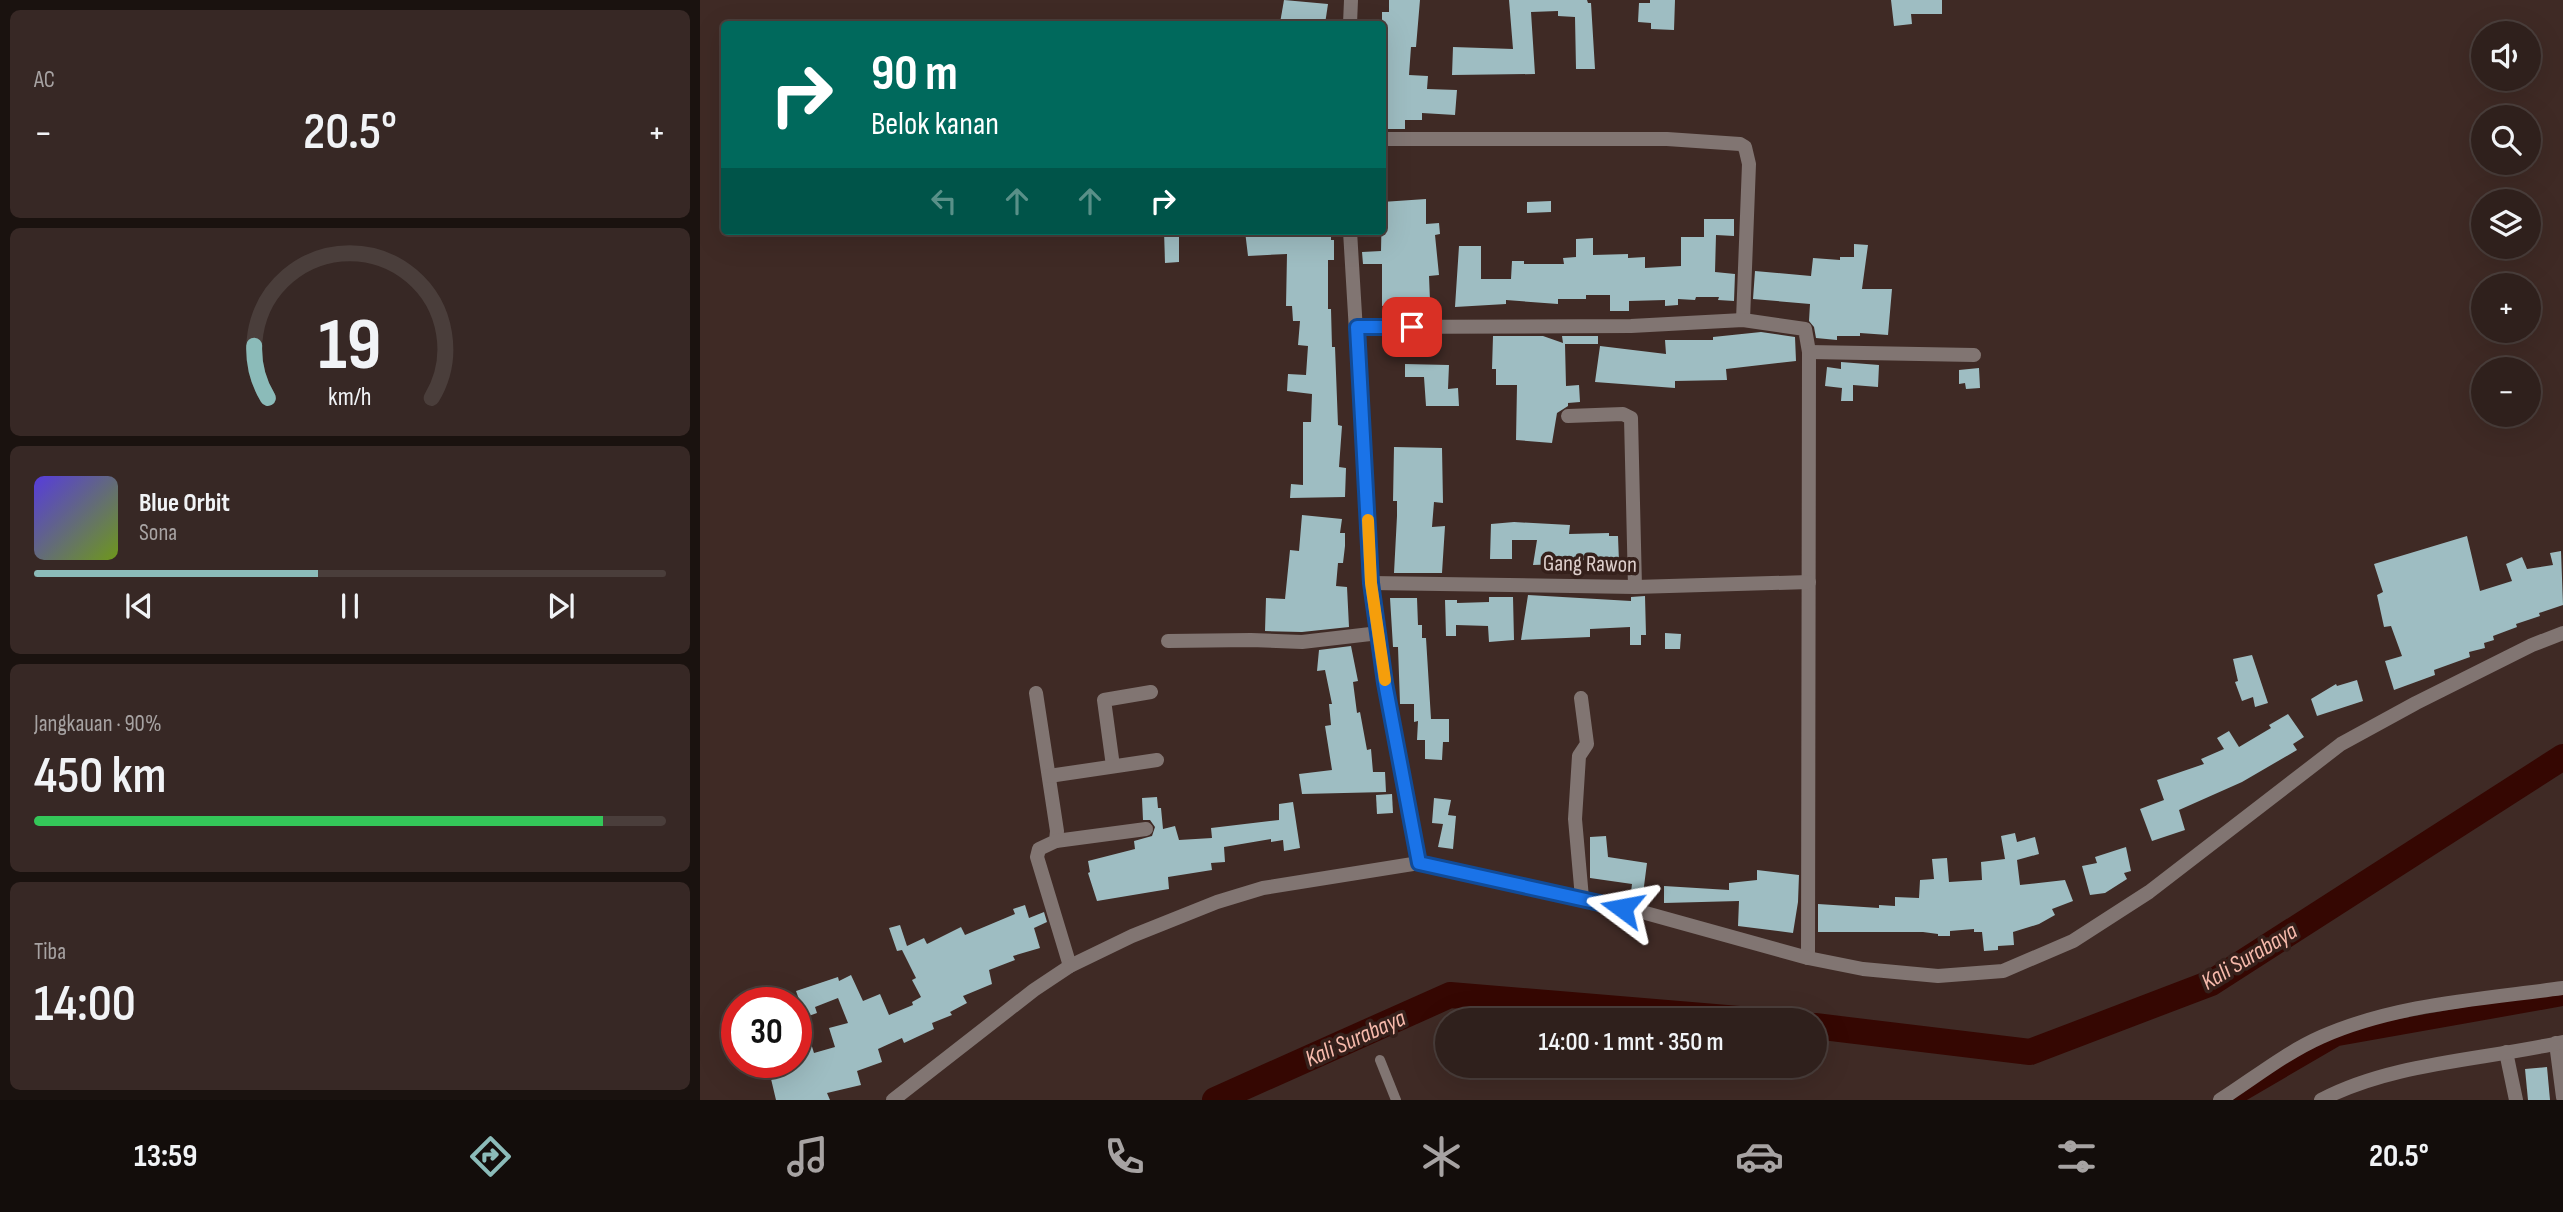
<!DOCTYPE html>
<html lang="id">
<meta charset="utf-8">
<style>
:root{--surface:#2f201c;--page:#372825;--text:#f1f3f6;--muted:#a7a3a3;--line:#4a3e3b;--accent:#8bbbb9}
body{margin:0;font-family:"Sofia Sans Condensed",sans-serif;background:var(--page);color:var(--text);height:100vh;display:flex;flex-direction:column;font-size:26px;white-space:nowrap}
*{box-sizing:border-box;margin:0}
p{font-size:23px;color:var(--muted)}
.icon{flex:none;width:38px;height:38px;fill:none;stroke:currentColor;stroke-width:2;stroke-linecap:round;stroke-linejoin:round}
.map{position:relative;flex:1;overflow:hidden}
.drawer{display:flex;flex-direction:column;gap:10px;padding:10px;background:#1a120f;width:700px}
.drawer>*{flex:none}
.guide{position:absolute;left:21px;top:21px;width:665px;height:214px;border-radius:7px;box-shadow:0 7px 28px #0002,0 0 0 2px var(--line);background:#00695c;color:#fff;overflow:hidden}
.buttons{position:absolute;left:1771px;top:21px;display:grid;gap:14px}
.buttons a{display:grid;place-items:center;width:70px;height:70px;border-radius:50%;background:var(--surface);box-shadow:0 7px 28px #0002,0 0 0 2px var(--line);font-size:35px}
.speed{position:absolute;left:21px;top:987px;display:flex;gap:14px;font-size:35px;font-weight:700;text-align:center}
.speed>*{display:grid;place-content:center;width:91px;height:91px;border-radius:50%;background:var(--surface);box-shadow:0 7px 28px #0002,0 0 0 2px var(--line);line-height:1}
.speed .limit{border:10px solid #d22;background:#fff;color:#111}
.pin{position:absolute;display:grid;place-items:center;width:60px;height:60px;color:#fff;margin:-30px;border-radius:14px;box-shadow:0 4px 10px #0006}
.me{position:absolute;width:77px;margin:-38px;rotate:283deg;stroke-linejoin:round;filter:drop-shadow(0 0 5px #0008)}
.turn{display:flex;align-items:center;gap:24px;height:147px;padding:0 35px;font-size:32px}
.turn .icon{width:91px;height:91px;stroke-width:2.5}
.turn b{display:block;font-size:49px;line-height:60px}
.lanes{display:flex;align-items:center;height:66px;padding:0 35px;background:#0003;justify-content:center;gap:35px;direction:ltr}
.lanes .off{opacity:.35}
.big{font-size:52px;font-weight:600;line-height:1.1}
.drawer .tile{flex:1;display:flex;flex-direction:column;justify-content:center;gap:10px;min-width:0;padding:0 24px;border-radius:10px;background:var(--page)}
.drawer .dial{align-items:center;gap:0}
.dial svg{height:182px;overflow:visible;fill:none;stroke:var(--line);stroke-width:7;stroke-linecap:round;text-anchor:middle}
.dial text{fill:var(--text);stroke:none}
.song{display:flex;align-items:center;gap:21px}
.cover{width:84px;height:84px;border-radius:10px;background:linear-gradient(135deg,hsl(250 70% 55%),hsl(80 70% 35%))}
.played{height:7px;border-radius:4px;background:linear-gradient(90deg,var(--accent) 45%,var(--line) 45%)}
.keys{display:flex;justify-content:space-around;direction:ltr}
.heat{display:flex;justify-content:space-between;align-items:center;font-size:38px;direction:ltr}
.charge{height:10px;border-radius:5px;background:linear-gradient(90deg,#34c759 90%,var(--line) 0)}
.trip{position:absolute;left:735px;top:1008px;width:392px;height:70px;border-radius:35px;background:var(--surface);box-shadow:0 7px 28px #0002,0 0 0 2px var(--line);font-weight:600;line-height:70px;text-align:center}
.menu{display:flex;height:112px;justify-content:space-around;align-items:center;background:#130d0b;color:var(--muted)}
.menu .icon{width:49px;height:49px}
.menu .on{color:var(--accent)}
.menu b{font-size:32px;color:var(--text)}
main{display:flex;flex:1;min-height:0}
.map>svg:first-child{display:block}
.lines{fill:none;stroke-linecap:round;stroke-linejoin:round}
.canal{stroke:#350702;stroke-width:16}
.river{stroke:#350702;stroke-width:26}
.building{fill:#9ebdc2;fill-rule:evenodd}
.pedestrian{stroke:#817572;stroke-width:10}
.minor{stroke:#817572;stroke-width:14}
.route-casing{stroke:#114b97;stroke-width:18}
.route{stroke:#1a73e8;stroke-width:12}
.slow{stroke:#f59e0b;stroke-width:12}
.labels{text-anchor:middle;stroke-width:7;stroke-linejoin:round;paint-order:stroke}
.street-label{font-size:23px;fill:#ddcecb;stroke:#35201b}
.water-label{font-size:24px;font-style:italic;fill:#f7baac;stroke:#35201b}
</style>
<main>
<section class="drawer">
<div class="tile"><p>AC</p>
<div class="heat"><a>−</a><b class="big">20.5°</b><a>+</a></div>
</div>
<div class="tile dial"><svg viewBox="0 0 100 80">
<path d="M14 69A42 42 0 1 1 86 69"/>
<path d="M14 69A42 42 0 0 1 8 46" stroke="#8bbbb9"/>
<text x="50" y="56" font-size="32" font-weight="700">19</text>
<text x="50" y="72" font-size="11">km/h</text>
</svg></div>
<div class="tile">
<div class="song"><i class="cover"></i><div><b>Blue Orbit</b><p>Sona</p></div></div>
<div class="played"></div>
<div class="keys"><svg class="icon" aria-label="previous" viewBox="0 0 24 24"><path d="M18 5L8 12l10 7zM5 5v14"/></svg><svg class="icon" aria-label="pause" viewBox="0 0 24 24"><path d="M8 5v14M16 5v14"/></svg><svg class="icon" aria-label="next" viewBox="0 0 24 24"><path d="M6 5l10 7-10 7zM19 5v14"/></svg></div>
</div>
<div class="tile"><p>Jangkauan · 90%</p><b class="big">450 km</b><div class="charge"></div></div>
<div class="tile"><p>Tiba</p><b class="big">14:00</b></div>
</section>
<div class="map">
<svg width="1863" height="1100" viewBox="0 0 1863 1100">
<rect width="100%" height="100%" fill="#3f2a25"/>
<g class="lines">
<path class="canal" d="M1531 1100 1637 1038 1863 998"/>
<g class="river">
<path d="M1115 1026 1330 1052 1511 983 1863 757"/>
<path d="M515 1100 750 995 1051 1020"/>
</g>
</g>
<g class="building">
<path d="M584 0 628 4 625 24 580 23Z"/>
<path d="M689 0H720L716 47H711L709 75 728 76 727 89 757 90 755 115 722 113V120H705V129H682V12H689Z"/>
<path d="M809 0H887L888 3H891L895 69H876L875 17 858 16V11L831 12 835 74 752 75 753 47 813 49Z"/>
<path d="M950 0H975L974 30 951 29V23L938 22 939 3H950Z"/>
<path d="M1191 0H1242V14H1211L1212 24 1194 26Z"/>
<path d="M726 199V224L739 223 740 234 735 235 739 275 729 276 730 301 682 306V264H663L662 252 681 251 682 202Z"/>
<path d="M851 201V212L827 213V202Z"/>
<path d="M1004 219H1034V236L1016 235 1015 272 1035 274 1034 301 1018 300 1019 297H996L995 300 978 299V305L965 306V300L929 301V311H910V295H886V299H858V304L806 300V304L755 307 759 246H781V279H811L812 261H824V264H864L863 258 876 257V239L893 238V255L928 254V258L945 257V268L981 266V237H1004Z"/>
<path d="M464 231H479V262L465 263Z"/>
<path d="M545 231H631V240H634V260H628V309H631L632 347H635L638 425 642 426 639 467 646 468 645 497 590 498 591 484 603 485V422H611L612 394 587 391 588 374 606 375 608 346 598 345 600 321H593L592 306H586L587 254 548 256Z"/>
<path d="M1154 244 1168 245 1162 289H1192L1188 335 1160 333V336H1137V340L1116 338 1114 327 1109 321 1110 304 1053 299 1055 271 1111 276 1113 258 1140 260V257H1154Z"/>
<path d="M1061 332 1095 337 1096 361 1026 369 1027 380 975 381V388L895 382 900 346 966 354 965 340H1013V337Z"/>
<path d="M793 336H843L863 343 862 336H898V344H865L866 386 879 385 880 402 868 403V406L857 413 852 443 816 440 817 385H796V369H792Z"/>
<path d="M1141 362 1179 365 1178 387 1153 385V401H1141L1142 388 1125 386 1127 367 1141 369Z"/>
<path d="M705 364 749 365 748 389 758 388 759 406H726L724 377H705Z"/>
<path d="M1279 368 1280 388 1266 389 1265 383 1259 384V370Z"/>
<path d="M694 447 742 448 743 503 734 502 732 527 745 526 742 573H694L697 516V501H693Z"/>
<path d="M602 515 642 519 640 533H645V546L643 563H638L636 586 647 587 649 627 602 632 565 631 566 598 585 599 590 550 599 551Z"/>
<path d="M814 522 870 525 869 534 909 533V536H918L919 562 833 565 837 540H812V559H790L791 524Z"/>
<path d="M1767 536 1780 591 1812 581 1806 564 1822 557 1827 569 1853 565 1850 553 1861 551 1863 605 1839 613 1840 616 1816 624 1817 627 1793 636 1794 640 1784 643 1785 648 1769 652 1770 657 1734 670 1735 675 1694 690 1685 661 1702 656 1691 626 1684 627 1677 595 1683 592 1674 564Z"/>
<path d="M828 595 931 601V597L945 596 946 635H941V645H930V627L890 629V637L821 640Z"/>
<path d="M789 597H813L814 640 789 642 788 626 756 625V636H746L745 600H757V603L789 602Z"/>
<path d="M690 598H717L718 625H722V638H726L731 719H749V742H743L742 760 725 759V740H717L718 721 714 722V704H700L698 647H693Z"/>
<path d="M965 633 981 634 980 649H965Z"/>
<path d="M651 646 658 681 653 682 657 713 660 712 667 750 671 749 673 772H685L686 792 602 794 599 774 632 770 625 726 631 725 629 704H632L625 670 617 671 619 650Z"/>
<path d="M1552 655 1568 703 1555 707 1553 697 1542 701 1535 682 1538 681 1533 659Z"/>
<path d="M1657 680 1663 701 1617 716 1611 699 1636 684 1637 686Z"/>
<path d="M1588 714 1604 737 1593 744 1597 750 1542 782 1479 810 1485 830 1452 841 1440 809 1464 800 1457 780 1504 764 1501 759 1524 749 1517 738 1529 731 1539 747 1571 728 1569 725Z"/>
<path d="M692 794 693 813 677 814 676 795Z"/>
<path d="M457 797 458 808H461L463 829 475 826 479 840 512 838 511 828 579 820V804L593 802 600 848 584 851 583 840 571 842V839L524 847 525 862 511 863 512 870 468 877 469 889 397 901 388 873 390 872 388 861 435 849 434 841 452 836 455 827 450 820H443L442 798Z"/>
<path d="M734 798 751 800 748 815 756 816 753 849 738 847 743 824 732 823Z"/>
<path d="M1315 833 1317 842 1335 837 1339 854 1317 860 1320 885 1365 880 1373 901 1352 909 1355 915 1339 924 1313 932 1314 945 1298 946V950L1284 951 1282 932H1274V929L1250 931V936H1238V934L1223 932H1118V904L1179 908V905L1195 906V897L1219 898 1220 880 1234 879 1232 859 1247 858 1249 882 1282 880 1281 862 1305 859 1301 836Z"/>
<path d="M906 836 908 857 947 863 943 894 931 892 932 884 890 878V837Z"/>
<path d="M1426 847 1431 871 1424 873 1427 879 1405 893 1390 895 1382 866 1397 863 1395 857Z"/>
<path d="M1057 870 1099 875 1098 902 1093 933 1038 926 1039 901 964 903V886L1029 890V883L1057 880Z"/>
<path d="M325 905 329 918 344 912 347 922 334 928 340 948 313 956 315 960 289 970 292 984 263 996 267 1003 250 1012 252 1015 232 1023 234 1029 204 1043 202 1038 178 1049 182 1062 157 1071 161 1085 127 1093 130 1100H76L67 1062H96V1006L101 1005 96 991 138 977 139 981 151 975 163 1001 180 994 189 1015 213 1005 212 1002 221 997 212 980 216 978 202 950 197 951 189 928 200 925 207 946 224 938 227 944 261 927 265 935 315 914 313 909ZM138 998 148 1023 129 1028 135 1047 114 1053 103 1018 117 1013 115 1007Z"/>
<path d="M1847 1067 1850 1100H1828L1825 1069Z"/>
</g>
<g class="lines">
<path class="pedestrian" d="M680 1060 696 1100"/>
<g class="minor">
<path d="M650 24 651 0"/>
<path d="M682 139H967L1040 144 1045 147 1049 164 1043 320"/>
<path d="M650 231 671 583 686 683 719 863"/>
<path d="M657 327 931 326 1043 320 1105 329 1109 352 1108 958"/>
<path d="M1109 352 1274 355"/>
<path d="M868 416 923 414 931 418 935 587"/>
<path d="M671 583 935 587 1109 582"/>
<path d="M468 641 551 640 602 642 679 633"/>
<path d="M336 693 357 831 356 841 339 849 337 857 370 966"/>
<path d="M881 698 887 744 879 756 875 819 882 898"/>
<path d="M413 766 404 700 451 692"/>
<path d="M349 776 457 760"/>
<path d="M356 841 446 829"/>
<path d="M1856 1043 1863 1097"/>
<path d="M1806 1052 1816 1100"/>
<path d="M193 1100 334 990 370 966 432 936 517 902 563 888 719 863 942 912 1108 958 1163 969 1238 976 1303 971 1373 941 1449 892 1641 744 1716 703 1832 645 1863 633"/>
<path d="M1520 1100C1553 1079 1585 1053 1621 1037 1695 1004 1783 999 1863 988"/>
<path d="M1621 1100C1693 1062 1785 1060 1863 1042"/>
</g>
</g>
<g class="lines">
<defs>
<path id="route" d="M712 327H657L671 583 685 683 719 863 922 908"/>
</defs>
<use href="#route" class="route-casing"/>
<use href="#route" class="route"/>
<path class="slow" d="M668 520 671 583 685 680"/>
</g>
<g class="labels">
<g class="street-label">
<text transform="translate(890 563) rotate(1)" y="8">Gang Rawon</text>
</g>
<g class="water-label">
<text transform="translate(1549 956) rotate(-31)" y="8">Kali Surabaya</text>
<text transform="translate(655 1038) rotate(-24)" y="8">Kali Surabaya</text>
</g>
</g>
</svg>
<div class="buttons">
<a><svg class="icon" aria-label="sound" viewBox="0 0 24 24"><path d="M4 9h4l5-4v14l-5-4H4zM17 9q2 3 0 6"/></svg></a>
<a><svg class="icon" aria-label="search" viewBox="0 0 24 24"><circle cx="10" cy="10" r="6"/><path d="M15 15l6 6"/></svg></a>
<a><svg class="icon" aria-label="layers" viewBox="0 0 24 24"><path d="M12 4l9 5-9 5-9-5zM3 14l9 5 9-5"/></svg></a>
<a>+</a>
<a>−</a>
</div>
<div class="speed"><div class="limit">30</div></div>
<div class="pin" style="left:712px;top:327px;background:#d93025"><svg class="icon" aria-label="arrive" viewBox="0 0 24 24"><path d="M6 21V4h12l-3 4 3 4H6"/></svg></div>
<svg class="me" style="left:922px;top:908px" viewBox="-20 -20 40 40"><path d="M0-17L14 15 0 8-14 15z" fill="#1a73e8" stroke="#fff" stroke-width="4"/></svg>
<div class="trip">14:00 · 1 mnt · 350 m</div>
<div class="guide">
<div class="turn"><svg class="icon" aria-label="right" viewBox="0 0 24 24"><path d="M7 20v-9h11M14 6l5 5-5 5"/></svg><div><b>90 m</b>Belok kanan</div></div>
<div class="lanes"><svg class="icon off" aria-label="left" viewBox="0 0 24 24"><path d="M17 20v-9H6M10 6l-5 5 5 5"/></svg><svg class="icon off" aria-label="ahead" viewBox="0 0 24 24"><path d="M12 20V5M6 11l6-6 6 6"/></svg><svg class="icon off" aria-label="ahead" viewBox="0 0 24 24"><path d="M12 20V5M6 11l6-6 6 6"/></svg><svg class="icon" aria-label="right" viewBox="0 0 24 24"><path d="M7 20v-9h11M14 6l5 5-5 5"/></svg></div>
</div>
</div>
</main>
<nav class="menu">
<b>13:59</b>
<svg class="icon on" aria-label="directions" viewBox="0 0 24 24"><path d="M12 3l9 9-9 9-9-9zM9 14v-3h6M13 9l2 2-2 2"/></svg>
<svg class="icon" aria-label="music" viewBox="0 0 24 24"><path d="M9 18V5l10-2v13"/><circle cx="6" cy="18" r="3"/><circle cx="16" cy="16" r="3"/></svg>
<svg class="icon" aria-label="phone" viewBox="0 0 24 24"><path d="M5 4h4l2 5-3 2q2 4 5 5l2-3 5 2v4C11 20 4 13 5 4z"/></svg>
<svg class="icon" aria-label="climate" viewBox="0 0 24 24"><path d="M12 3v18M4 7l16 10M4 17L20 7"/></svg>
<svg class="icon" aria-label="car" viewBox="0 0 24 24"><path d="M5 17H2v-5l4-1 3-4h7l3 4 3 1v5h-3M9 17h6M6 11h13"/><circle cx="7" cy="17" r="2"/><circle cx="17" cy="17" r="2"/></svg>
<svg class="icon" aria-label="filters" viewBox="0 0 24 24"><path d="M4 7h16M4 17h16"/><circle cx="9" cy="7" r="2"/><circle cx="15" cy="17" r="2"/></svg>
<b>20.5°</b>
</nav>
